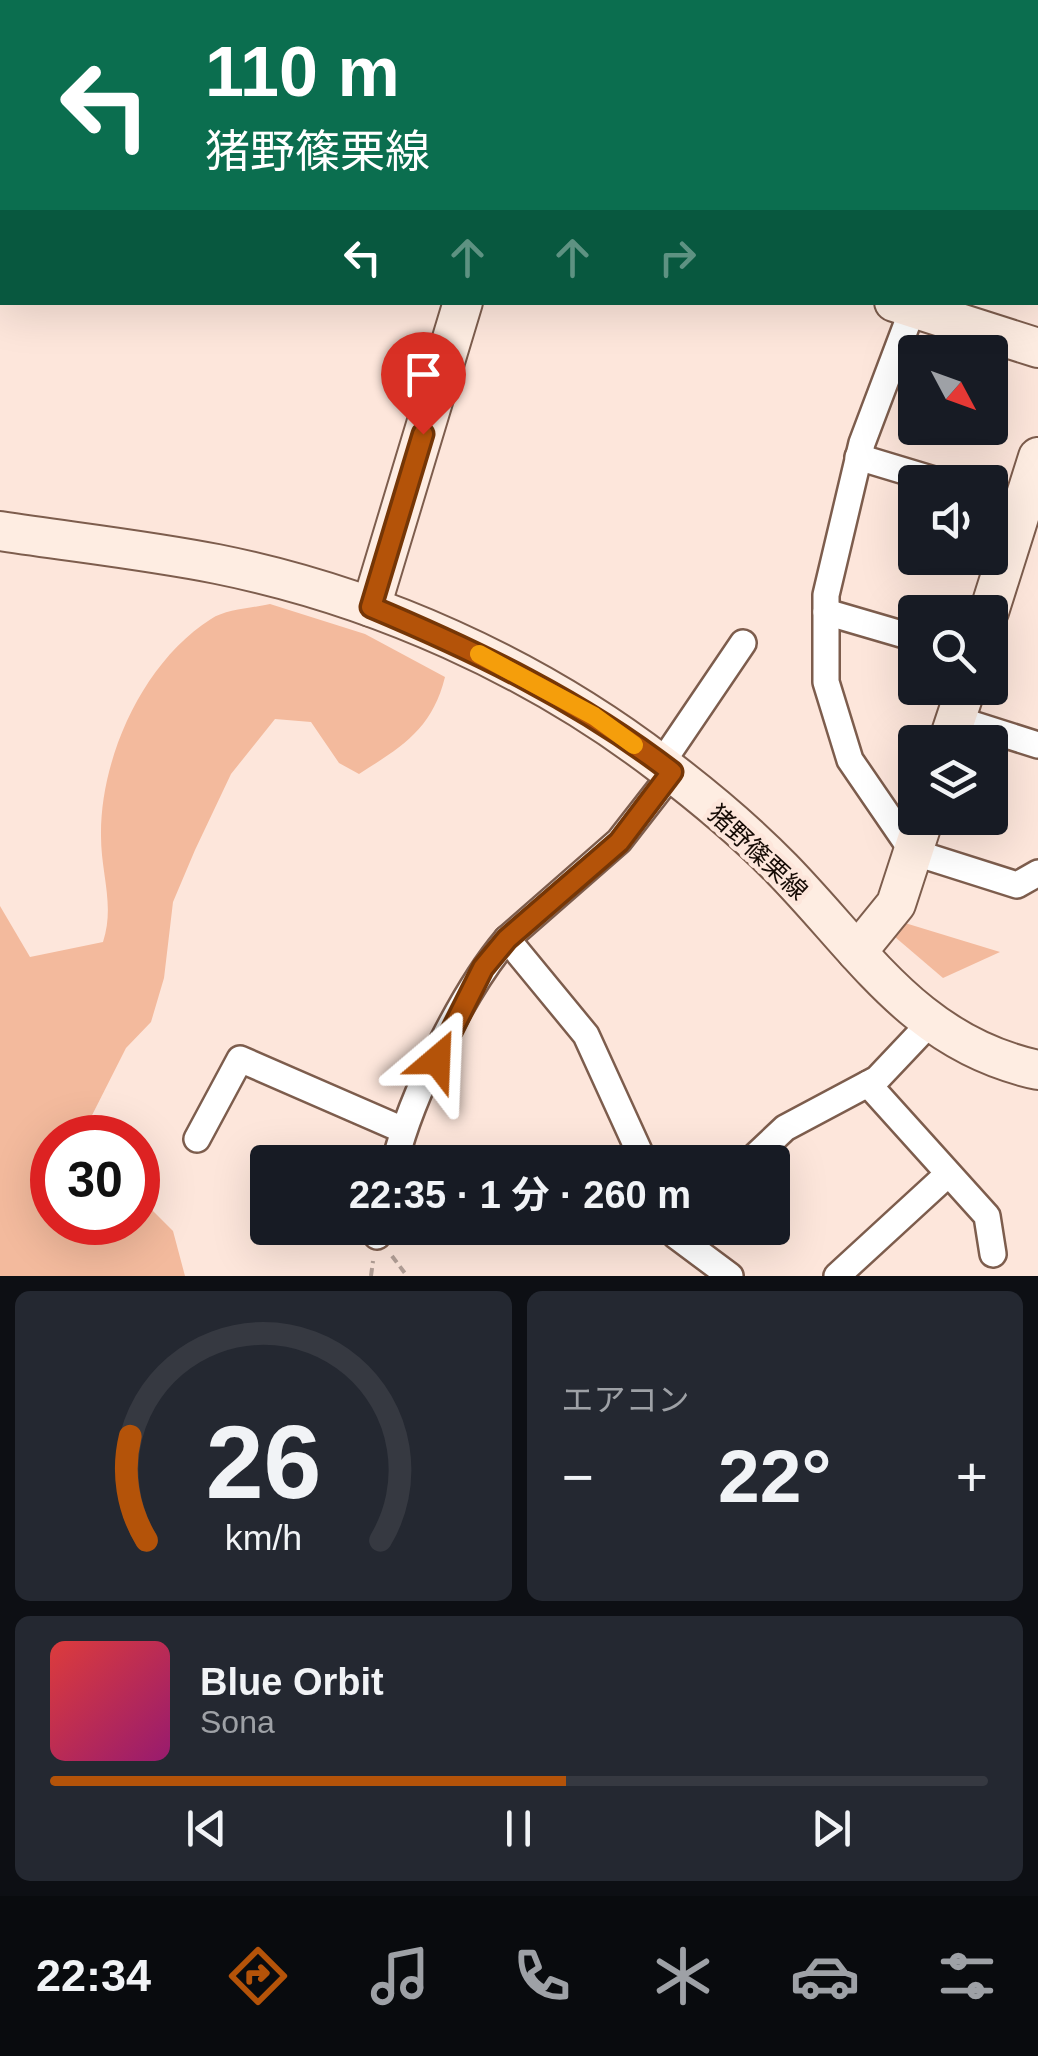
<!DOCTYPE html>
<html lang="ja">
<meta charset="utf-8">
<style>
:root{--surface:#171b24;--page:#242831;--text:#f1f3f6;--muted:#9ea1a6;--line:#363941;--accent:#b45309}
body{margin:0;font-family:Arial,"Noto Sans JP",sans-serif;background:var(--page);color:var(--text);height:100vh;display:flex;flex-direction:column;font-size:38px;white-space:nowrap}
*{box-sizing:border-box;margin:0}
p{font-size:32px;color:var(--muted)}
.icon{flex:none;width:55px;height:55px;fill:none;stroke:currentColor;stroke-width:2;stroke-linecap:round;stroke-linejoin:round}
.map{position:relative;height:1276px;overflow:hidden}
.details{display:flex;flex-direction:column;gap:15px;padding:15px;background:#0d0f14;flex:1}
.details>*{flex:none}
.banner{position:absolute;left:0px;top:0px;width:1040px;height:305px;box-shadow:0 10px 40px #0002;background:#0b6e4f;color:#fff;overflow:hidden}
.needle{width:65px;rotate:131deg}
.buttons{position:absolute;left:898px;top:335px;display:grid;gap:20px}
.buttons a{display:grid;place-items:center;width:110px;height:110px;border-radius:10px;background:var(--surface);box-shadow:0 10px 40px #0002;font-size:50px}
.speed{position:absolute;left:30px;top:1115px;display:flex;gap:20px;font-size:50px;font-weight:700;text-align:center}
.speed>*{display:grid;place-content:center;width:130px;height:130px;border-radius:50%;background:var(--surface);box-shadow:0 10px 40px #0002;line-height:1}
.speed .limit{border:15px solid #d22;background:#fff;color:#111}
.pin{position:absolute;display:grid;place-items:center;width:85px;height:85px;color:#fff;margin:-102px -42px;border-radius:50% 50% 50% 0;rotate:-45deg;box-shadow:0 0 10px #0007}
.pin .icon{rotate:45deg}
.me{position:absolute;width:110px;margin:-55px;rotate:26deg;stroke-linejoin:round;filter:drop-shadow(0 0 8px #0008)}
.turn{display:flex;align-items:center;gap:35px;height:210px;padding:0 40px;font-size:45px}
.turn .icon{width:130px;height:130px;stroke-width:2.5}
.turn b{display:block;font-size:70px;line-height:85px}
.lanes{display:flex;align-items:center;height:95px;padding:0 40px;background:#0003;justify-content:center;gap:50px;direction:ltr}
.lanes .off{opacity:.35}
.big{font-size:75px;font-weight:700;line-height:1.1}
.details .card{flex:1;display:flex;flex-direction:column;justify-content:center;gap:15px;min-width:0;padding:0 35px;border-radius:15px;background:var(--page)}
.details .dial{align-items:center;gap:0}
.dial svg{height:260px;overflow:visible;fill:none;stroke:var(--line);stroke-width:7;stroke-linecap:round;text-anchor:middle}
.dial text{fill:var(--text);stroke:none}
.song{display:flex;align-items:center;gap:30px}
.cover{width:120px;height:120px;border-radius:15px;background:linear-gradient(135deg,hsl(0 70% 55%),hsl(320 70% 35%))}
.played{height:10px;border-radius:5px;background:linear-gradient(90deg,var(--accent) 55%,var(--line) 55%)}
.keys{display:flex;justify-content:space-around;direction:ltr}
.heat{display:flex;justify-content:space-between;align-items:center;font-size:55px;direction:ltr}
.details .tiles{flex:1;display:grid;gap:15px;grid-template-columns:1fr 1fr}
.card:last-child{grid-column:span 2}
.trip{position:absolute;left:250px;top:1145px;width:540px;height:100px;border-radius:10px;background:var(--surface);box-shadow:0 10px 40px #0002;font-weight:700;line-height:100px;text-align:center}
.tabs{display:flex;height:160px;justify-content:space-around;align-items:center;background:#090b0e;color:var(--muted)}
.tabs .icon{width:70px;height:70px}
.tabs .active{color:var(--accent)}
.tabs b{font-size:45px;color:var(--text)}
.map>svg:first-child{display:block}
.green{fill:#f3ba9d}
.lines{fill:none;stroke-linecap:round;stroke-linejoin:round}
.street-casing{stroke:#7d5d4d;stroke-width:30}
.secondary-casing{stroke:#7d5d4d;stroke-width:42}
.path{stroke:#b4a198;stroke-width:4;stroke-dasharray:8 5;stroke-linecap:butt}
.street{stroke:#fff;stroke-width:25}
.secondary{stroke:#feede2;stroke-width:38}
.route-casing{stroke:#753606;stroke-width:25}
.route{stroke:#b45309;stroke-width:18}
.slow{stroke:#f59e0b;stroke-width:18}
.labels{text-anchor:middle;stroke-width:9;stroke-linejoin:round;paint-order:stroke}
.street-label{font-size:25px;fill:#160b05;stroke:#fde6db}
</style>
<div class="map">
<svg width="1038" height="1276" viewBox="0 0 1038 1276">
<rect width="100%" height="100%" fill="#fde6db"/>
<g class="green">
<path d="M270 604 365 634 445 677C432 729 403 746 359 774L339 763 311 722 275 719 231 774 195 850 173 902 164 978 151 1022 126 1048 81 1137 52 1138V1222H138V1196L173 1231 185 1276H0V906L30 957 103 942C115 905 101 874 101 836 100 758 143 662 211 619 226 609 253 608 270 604Z"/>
<path d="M905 923 1000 952 943 978 895 937Z"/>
</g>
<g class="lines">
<defs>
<g id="street">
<path d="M1038 13V12"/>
<path d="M913 308 862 443 826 595V682L850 760 913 852 1017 885 1038 873"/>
<path d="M858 457 941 482"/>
<path d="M990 498 1022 507"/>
<path d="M826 612 915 638"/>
<path d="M956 719 1038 745"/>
<path d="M661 764 743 643"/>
<path d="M868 1084 987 1216 993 1254"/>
<path d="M197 1139 240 1059 403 1130"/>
<path d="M395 1162C411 1096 463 991 507 939"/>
<path d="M644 1162 586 1035 507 939 619 841 672 773"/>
<path d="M749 1162 785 1128 877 1079 930 1023"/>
<path d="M672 1228 675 1235 730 1276"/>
<path d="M377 1236 379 1228"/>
<path d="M837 1276 948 1174"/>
</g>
<g id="secondary">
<path d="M558 2V0"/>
<path d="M894 302 1038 348"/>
<path d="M0 531C72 542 146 550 217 564 376 596 533 666 662 765 703 796 746 832 782 869 863 952 916 1044 1038 1070"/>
<path d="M371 607 463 302"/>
<path d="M989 612 1038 457"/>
<path d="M948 742 966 688"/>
<path d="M857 952 896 904 924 818"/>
</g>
</defs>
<use href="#street" class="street-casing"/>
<use href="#secondary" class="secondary-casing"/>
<g class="path">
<path d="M392 1256 407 1276"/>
<path d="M371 1276 373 1261"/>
</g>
<use href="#street" class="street"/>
<use href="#secondary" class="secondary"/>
</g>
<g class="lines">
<defs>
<path id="route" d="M423 434 371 607C478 652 580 701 672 772L619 842 507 939 483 968 437 1060"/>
</defs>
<use href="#route" class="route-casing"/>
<use href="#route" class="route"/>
<path class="slow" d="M479 654 594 716 634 745"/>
</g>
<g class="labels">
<g class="street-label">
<text transform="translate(758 852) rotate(43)" y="9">猪野篠栗線</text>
</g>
</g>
</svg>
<div class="buttons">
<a><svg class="needle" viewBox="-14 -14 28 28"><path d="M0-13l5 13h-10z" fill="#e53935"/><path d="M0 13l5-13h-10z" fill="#9ea1a6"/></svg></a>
<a><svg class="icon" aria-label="sound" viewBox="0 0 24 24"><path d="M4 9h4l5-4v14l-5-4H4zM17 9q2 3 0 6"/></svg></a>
<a><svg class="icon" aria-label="search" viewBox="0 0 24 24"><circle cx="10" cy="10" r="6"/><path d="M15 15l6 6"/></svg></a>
<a><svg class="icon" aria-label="layers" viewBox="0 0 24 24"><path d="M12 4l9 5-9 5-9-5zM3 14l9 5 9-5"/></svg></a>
</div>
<div class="speed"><div class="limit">30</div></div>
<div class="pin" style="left:423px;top:434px;background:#d93025"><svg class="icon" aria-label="arrive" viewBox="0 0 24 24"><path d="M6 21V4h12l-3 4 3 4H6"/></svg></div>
<svg class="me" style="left:437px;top:1060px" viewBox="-20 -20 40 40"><path d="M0-17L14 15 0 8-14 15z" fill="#b45309" stroke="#fff" stroke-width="4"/></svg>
<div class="trip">22:35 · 1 分 · 260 m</div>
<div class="banner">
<div class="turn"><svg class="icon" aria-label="left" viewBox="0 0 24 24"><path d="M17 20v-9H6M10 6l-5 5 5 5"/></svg><div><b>110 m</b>猪野篠栗線</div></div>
<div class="lanes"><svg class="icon" aria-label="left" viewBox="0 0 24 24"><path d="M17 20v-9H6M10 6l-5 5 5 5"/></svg><svg class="icon off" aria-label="ahead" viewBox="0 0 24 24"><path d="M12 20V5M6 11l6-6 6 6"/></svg><svg class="icon off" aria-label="ahead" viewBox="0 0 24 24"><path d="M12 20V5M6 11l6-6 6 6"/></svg><svg class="icon off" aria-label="right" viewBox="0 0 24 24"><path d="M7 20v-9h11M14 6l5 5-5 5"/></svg></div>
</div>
</div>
<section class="details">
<div class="tiles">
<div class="card dial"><svg viewBox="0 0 100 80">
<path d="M14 69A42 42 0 1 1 86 69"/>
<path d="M14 69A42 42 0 0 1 9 37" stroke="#b45309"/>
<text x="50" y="56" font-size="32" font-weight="700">26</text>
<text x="50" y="72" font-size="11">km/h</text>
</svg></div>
<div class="card"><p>エアコン</p>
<div class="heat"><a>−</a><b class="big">22°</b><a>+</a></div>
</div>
<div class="card">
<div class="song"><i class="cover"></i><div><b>Blue Orbit</b><p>Sona</p></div></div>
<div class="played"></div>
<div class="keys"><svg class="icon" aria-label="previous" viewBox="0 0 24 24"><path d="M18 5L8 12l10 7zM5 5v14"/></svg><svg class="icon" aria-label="pause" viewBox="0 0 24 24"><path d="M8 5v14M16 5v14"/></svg><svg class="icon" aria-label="next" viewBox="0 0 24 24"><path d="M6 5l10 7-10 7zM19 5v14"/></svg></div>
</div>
</div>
</section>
<nav class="tabs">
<b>22:34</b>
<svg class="icon active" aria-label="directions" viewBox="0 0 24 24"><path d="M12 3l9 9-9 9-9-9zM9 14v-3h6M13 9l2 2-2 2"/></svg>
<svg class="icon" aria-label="music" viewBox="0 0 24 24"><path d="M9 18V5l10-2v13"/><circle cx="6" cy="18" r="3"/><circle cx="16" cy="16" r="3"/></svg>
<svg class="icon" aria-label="phone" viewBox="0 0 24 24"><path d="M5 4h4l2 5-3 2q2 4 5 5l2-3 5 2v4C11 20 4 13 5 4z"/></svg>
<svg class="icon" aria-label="climate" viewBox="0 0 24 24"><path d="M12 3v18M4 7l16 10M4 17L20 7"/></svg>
<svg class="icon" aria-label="car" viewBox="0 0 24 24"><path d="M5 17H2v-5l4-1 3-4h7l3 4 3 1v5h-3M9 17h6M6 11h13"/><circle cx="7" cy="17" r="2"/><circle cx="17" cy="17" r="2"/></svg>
<svg class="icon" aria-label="filters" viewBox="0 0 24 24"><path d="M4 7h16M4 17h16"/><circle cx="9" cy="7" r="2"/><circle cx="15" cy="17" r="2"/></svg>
</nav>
